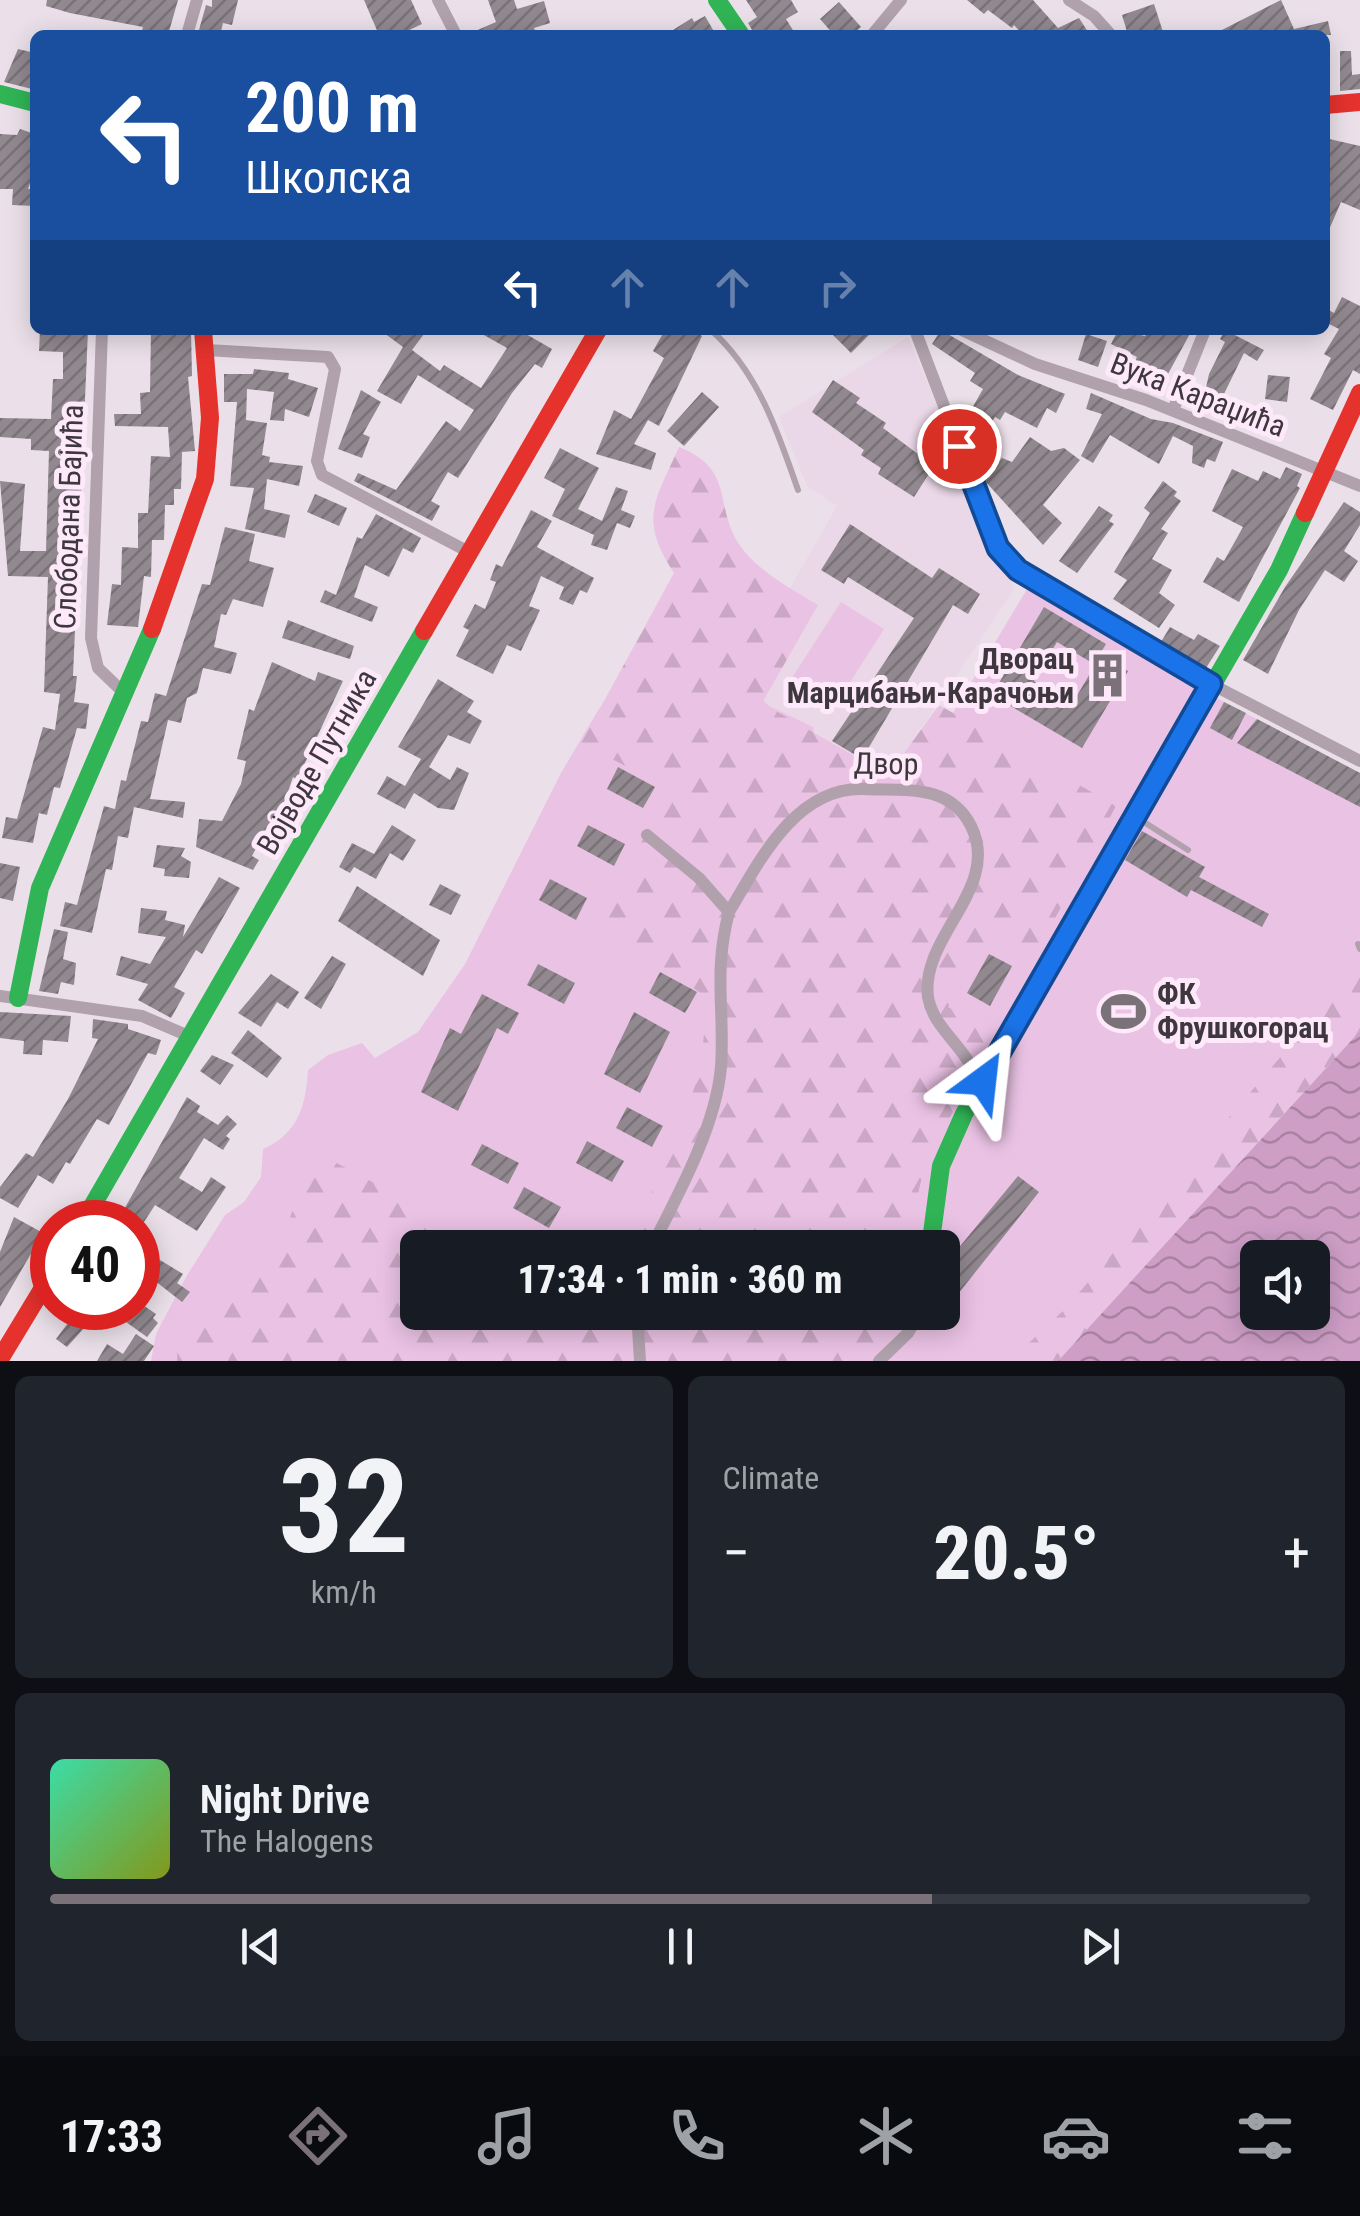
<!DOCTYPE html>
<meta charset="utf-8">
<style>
:root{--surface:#171b24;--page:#20242c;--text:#f1f3f6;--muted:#9ea1a6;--line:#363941;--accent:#7b7279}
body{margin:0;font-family:"Roboto Condensed",sans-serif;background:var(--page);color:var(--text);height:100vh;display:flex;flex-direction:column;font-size:38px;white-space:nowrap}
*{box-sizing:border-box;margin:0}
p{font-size:32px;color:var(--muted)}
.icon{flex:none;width:55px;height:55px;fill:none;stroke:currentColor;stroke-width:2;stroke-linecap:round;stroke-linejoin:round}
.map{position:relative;height:1361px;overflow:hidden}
.details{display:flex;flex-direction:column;gap:15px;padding:15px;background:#0d0f14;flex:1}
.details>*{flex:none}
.banner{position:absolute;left:30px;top:30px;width:1300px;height:305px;border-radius:15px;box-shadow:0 5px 25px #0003;background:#1a4fa0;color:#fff;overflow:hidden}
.buttons{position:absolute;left:1240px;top:1240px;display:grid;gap:20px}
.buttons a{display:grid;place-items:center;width:90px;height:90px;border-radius:15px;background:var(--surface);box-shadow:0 5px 25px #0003;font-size:50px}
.speed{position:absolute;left:30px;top:1200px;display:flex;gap:20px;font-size:50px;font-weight:700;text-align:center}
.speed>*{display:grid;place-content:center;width:130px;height:130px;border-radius:50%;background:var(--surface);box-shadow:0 5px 25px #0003;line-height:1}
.speed .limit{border:15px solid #d22;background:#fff;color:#111}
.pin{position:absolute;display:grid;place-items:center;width:85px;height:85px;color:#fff;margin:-42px;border:5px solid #fff;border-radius:50%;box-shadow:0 2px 10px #0007}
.me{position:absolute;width:110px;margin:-55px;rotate:30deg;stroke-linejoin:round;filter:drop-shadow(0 0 8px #0008)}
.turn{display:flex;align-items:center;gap:35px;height:210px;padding:0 50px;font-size:45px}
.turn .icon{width:130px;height:130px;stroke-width:2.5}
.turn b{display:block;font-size:70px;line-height:85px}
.lanes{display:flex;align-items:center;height:95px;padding:0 50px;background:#0003;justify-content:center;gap:50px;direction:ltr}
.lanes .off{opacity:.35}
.big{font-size:75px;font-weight:800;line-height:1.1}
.details .widget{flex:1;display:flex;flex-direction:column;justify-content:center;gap:15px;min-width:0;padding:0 35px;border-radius:15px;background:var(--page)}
.details .dial{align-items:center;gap:0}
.dial b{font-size:130px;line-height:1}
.song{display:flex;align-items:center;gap:30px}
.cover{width:120px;height:120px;border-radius:15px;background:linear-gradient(135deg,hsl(160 70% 55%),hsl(70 70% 35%))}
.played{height:10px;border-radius:5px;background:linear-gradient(90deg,var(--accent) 70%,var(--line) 70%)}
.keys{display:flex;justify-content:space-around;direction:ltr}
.heat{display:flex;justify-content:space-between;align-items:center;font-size:55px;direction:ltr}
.details .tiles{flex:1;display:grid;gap:15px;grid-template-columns:1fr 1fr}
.widget:last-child{grid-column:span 2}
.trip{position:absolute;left:400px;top:1230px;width:560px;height:100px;border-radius:15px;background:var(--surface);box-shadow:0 5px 25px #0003;font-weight:800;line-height:100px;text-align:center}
.tab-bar{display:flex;height:160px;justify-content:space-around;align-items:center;background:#090b0e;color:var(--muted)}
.tab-bar .icon{width:70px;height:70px}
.tab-bar .selected{color:var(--accent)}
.tab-bar b{font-size:45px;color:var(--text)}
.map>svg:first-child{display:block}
.built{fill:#ead7e7}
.green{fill:#eac2e4;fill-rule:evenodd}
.forest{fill:url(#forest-firs)}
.water{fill:url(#water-waves);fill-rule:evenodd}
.building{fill:url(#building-hatch)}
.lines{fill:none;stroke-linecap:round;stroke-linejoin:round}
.lane{stroke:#b0a1ad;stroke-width:6}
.street{stroke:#b0a1ad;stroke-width:12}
.fast{stroke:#30b455;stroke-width:18}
.jam{stroke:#e5322d;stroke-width:18}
.route-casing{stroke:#114b97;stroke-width:25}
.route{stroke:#1a73e8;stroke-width:18}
.labels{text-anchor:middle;stroke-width:10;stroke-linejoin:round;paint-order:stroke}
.street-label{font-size:30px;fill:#3e373d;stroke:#fde9f9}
.poi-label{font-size:30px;font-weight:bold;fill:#3e373d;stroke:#fde9f9;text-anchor:end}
</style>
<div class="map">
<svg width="1360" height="1361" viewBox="0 0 1360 1361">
<defs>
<pattern id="forest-firs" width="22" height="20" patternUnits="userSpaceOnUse" patternTransform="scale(2.5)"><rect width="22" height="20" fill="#eac2e4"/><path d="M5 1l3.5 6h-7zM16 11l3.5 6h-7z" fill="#caa7c4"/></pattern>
<pattern id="water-waves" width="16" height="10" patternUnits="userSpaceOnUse" patternTransform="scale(2.5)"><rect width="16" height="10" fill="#ce9ec7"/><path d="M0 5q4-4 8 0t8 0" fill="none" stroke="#a982a3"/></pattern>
<pattern id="building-hatch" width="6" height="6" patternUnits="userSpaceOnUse" patternTransform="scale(2.5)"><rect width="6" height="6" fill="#91898f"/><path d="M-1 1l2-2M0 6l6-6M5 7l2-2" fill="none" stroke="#787176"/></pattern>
</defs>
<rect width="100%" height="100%" fill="#ebe0e9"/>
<path class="built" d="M908 337 1014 589 889 776 761 702 817 605 790 588 837 506 807 486 779 417Z"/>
<g class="green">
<path d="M1030 584 1209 694 1360 773V995L1041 1361H151L156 1334 186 1277 225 1215 244 1202 261 1177 263 1149C298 1134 306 1105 308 1070L328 1055 362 1043 375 1058 418 1032 465 964 561 773 597 712 632 663 755 693 769 706 813 727 821 772 914 778ZM418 1248H942V1312H418Z"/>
<path d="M841 602 884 629 833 709 790 681Z"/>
</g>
<g class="forest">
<path d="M679 447C734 469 714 501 737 541 754 569 790 588 818 605L762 703 888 775 939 705 1116 806 1034 957 990 933 948 1007 992 1032 923 1173 905 1247H622L683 1136 702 1053 708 998 598 923 670 789 581 743 674 573C638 519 655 501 679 447Z"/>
<path d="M1360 956V1031L1058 1361H1010L1066 1308 1336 992Z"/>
<path d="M316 1152 494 1247 418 1248V1312L892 1313 878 1361H177L178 1335 218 1299 272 1263Z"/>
</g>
<path class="water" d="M1360 1031V1361H1058ZM1258 1258H1312V1312H1258Z"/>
<g class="building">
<path d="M47 0H178L168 35H141L143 27 70 13 46 6Z"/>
<path d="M212 0H238L232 25 223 23 220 35 199 30 206 5 212 7Z"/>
<path d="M364 0H411L422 24 399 35H379Z"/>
<path d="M488 0H514L517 9 544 1 550 23 534 28 537 35H466L496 22Z"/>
<path d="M746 0H791L798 12 786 19 796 35H755L748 23 757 17Z"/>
<path d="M967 0H1033L1058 28 1079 18 1090 35H1023L1014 25 1012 28 988 10 984 14Z"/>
<path d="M1281 0 1294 29 1328 21 1331 35H1212Z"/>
<path d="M839 2 861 27 852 35H834L820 19Z"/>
<path d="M1154 4 1164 35H1128L1122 15Z"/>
<path d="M705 16 716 35H665L692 18 694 22Z"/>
<path d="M18 49 35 53 32 89 4 82Z"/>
<path d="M1340 51H1351L1352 75 1360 74V89L1340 91Z"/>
<path d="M20 129 35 134V169L28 189H35V206L12 205 13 189H0V134L17 135Z"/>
<path d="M1325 138 1360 146V210L1341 202 1325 239Z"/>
<path d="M1342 297 1360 306V374L1353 370 1333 410 1310 399 1331 358 1324 354 1339 329 1325 322V308L1334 313Z"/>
<path d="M40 330H88L73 676H77L74 702 89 704 86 729 77 728 60 788 54 787 47 815 39 813 33 843 2 838 6 817 17 819 43 727 55 730 60 694 44 692 48 577 8 576 0 481 25 484 20 551H46L49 451 31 450V439L0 437V418L51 419 53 379H63V352L39 351Z"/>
<path d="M151 330H191L192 376 188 377 195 451 182 452 181 489H174V505H165L164 540H152L151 577 144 576 138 627 107 625 112 584 121 585 122 547 138 548V513H148L151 456 170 457 168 427 115 426 114 414H141L140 393 150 392Z"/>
<path d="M380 330H427L412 350 440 371 444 365 481 388 507 348 475 330H519L552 349 542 368 535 364 512 393 458 478 448 472 431 501 440 506 432 521 354 481 358 473 396 490 446 421 460 431 474 410 418 375 401 404 377 391 403 347Z"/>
<path d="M665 330H692L702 336 659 426 648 420 634 444 656 453 651 470 596 454 614 410 631 419 664 358 653 351Z"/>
<path d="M828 330H874L851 353Z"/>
<path d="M941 330 1018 375 1065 394 1056 413 1047 408 1037 428 1005 412 1000 420 995 417 985 434 964 422 983 389 970 381 975 373 932 344Z"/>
<path d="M1118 330 1145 336 1148 330H1192L1163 383 1132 366 1137 357 1111 344Z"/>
<path d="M1225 330 1264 350 1257 361 1244 353 1224 394 1235 401 1231 420 1201 411 1209 374 1225 342 1220 339Z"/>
<path d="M1086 334 1107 341 1098 367 1078 360Z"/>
<path d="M254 369 289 373 288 379 318 388 309 417 285 409 284 421 270 420 274 392 247 389 246 420 267 423 262 455 270 457 269 462 303 466 299 486 267 479 264 509 290 515 285 538 245 529 254 488 230 486 237 402H224V374H253Z"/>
<path d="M1268 375 1290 377 1287 402 1265 399Z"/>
<path d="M833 380 860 398 856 403 886 423 883 428 934 466 914 497 878 474 881 468 861 455 864 450 812 412Z"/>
<path d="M361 390 381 402 363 434 370 437 362 458 338 449Z"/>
<path d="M702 392 719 407 684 446 667 431Z"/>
<path d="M1091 393 1151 419 1173 423 1223 442 1215 462 1207 459 1204 468 1192 463 1193 446 1173 436 1159 464 1110 435 1093 463 1081 456 1102 414 1086 409Z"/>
<path d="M1030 437 1051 451 1064 448 1080 460 1043 505 1062 523 1043 545 984 480 1002 458 1012 462Z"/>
<path d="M560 448 599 468 578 509 602 521 616 487 628 491 621 510 635 516 630 528 617 523 607 550 591 545 594 535 552 516 565 489 544 478Z"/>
<path d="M1286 467 1302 474 1297 486 1300 488 1239 602 1203 582 1217 557 1224 561 1243 527 1212 511 1232 469 1258 481 1263 471 1280 479Z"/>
<path d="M1163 481 1177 492 1174 496 1181 501 1161 529 1168 533 1152 559 1172 570 1159 593 1175 605 1159 628 1113 599 1127 580 1114 572 1150 513 1144 508Z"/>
<path d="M315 494 347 508 339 526 307 512Z"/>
<path d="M1344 502 1360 512V525L1344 551 1358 561 1344 582 1325 570 1299 610 1268 674 1243 660 1285 587Z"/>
<path d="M1099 506 1113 515 1109 521 1114 524 1077 573 1059 561Z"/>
<path d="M531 510 552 521 537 547 594 578 587 593 580 590 573 605 559 599 564 587 541 576 529 606 540 610 521 651 507 645 493 674 456 656 469 630 463 627 475 604 485 609 496 582 490 580 496 564 502 567Z"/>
<path d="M376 514 421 538 413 553 403 548 389 577 365 565 354 597 378 607 372 622 320 602 325 590 336 595 357 537 362 539Z"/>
<path d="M850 524 932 578 939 568 980 594 968 614 953 605 862 759 832 741 914 618 848 577 844 584 821 570Z"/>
<path d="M225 527 255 534 249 561 274 568 263 607 233 599 226 615 221 614 214 647 237 653 231 674 203 668 197 693 187 698 181 723 168 720 150 799 185 802 183 818 134 807 128 838 118 836 112 870 106 869 92 933 60 926 65 902 77 905 104 806 115 809 121 780 126 781 141 721 148 722 155 693 166 696 202 584 210 585Z"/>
<path d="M1044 607 1106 644 1094 664 1057 642 1034 681 1072 704 1101 655 1128 671 1082 748 992 695Z"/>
<path d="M288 620 354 646 350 659 282 638Z"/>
<path d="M1170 627 1194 640 1198 634 1220 646 1206 668 1161 642Z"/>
<path d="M272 662 315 681 318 672 343 681 297 780 293 777 274 833 266 829 252 856 259 860 253 870 196 847 199 819 222 821 241 784 246 761 237 759 249 709 254 711Z"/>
<path d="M438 679 474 701 467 712 482 721 470 744 448 735 429 767 450 780 457 767 469 773 454 810 438 808 414 793 405 809 377 794 387 776 405 786 421 759 398 747Z"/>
<path d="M1224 702 1246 713 1232 740 1210 728Z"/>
<path d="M1257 719 1360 773V807L1237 743Z"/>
<path d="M618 767 655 787 643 808 607 789Z"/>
<path d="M392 825 416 840 403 861 390 853 376 879 354 867 350 873 339 867 352 843 374 854Z"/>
<path d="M588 825 625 844 614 866 577 846Z"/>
<path d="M1142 831 1205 867 1199 877 1269 914 1262 927 1191 890 1187 897 1125 860Z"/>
<path d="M157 845 185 848 181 856 191 862 189 878 164 876 165 869 153 867Z"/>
<path d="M0 863 20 867 13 901 0 898Z"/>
<path d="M219 877 240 888 202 954 196 950 174 987 185 993 171 1018 138 1000 148 984 116 975 121 956 150 964 166 937 138 933 141 908 167 911 165 920 185 925 183 937Z"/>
<path d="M550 879 587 898 576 920 539 900Z"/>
<path d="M440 884 461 895 451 915 429 905Z"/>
<path d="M357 886 440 940 423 976 338 921Z"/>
<path d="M54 929 68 932 63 959 76 963 74 985 61 982 58 994 39 991Z"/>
<path d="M989 954 1012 966 990 1006 967 993Z"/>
<path d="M332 956 346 964 321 1009 304 998Z"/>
<path d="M538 964 575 983 564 1004 527 985Z"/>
<path d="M660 972 697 992 685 1013 649 993Z"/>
<path d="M271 974 299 992 288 1009 277 1002 261 1027 238 1013Z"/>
<path d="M482 994 519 1013 508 1034 497 1028 458 1111 421 1092 450 1028 461 1034Z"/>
<path d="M0 1012 71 1016 68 1042 43 1040 42 1055 23 1054 24 1041 0 1038Z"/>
<path d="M634 1012 670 1032 640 1093 604 1074Z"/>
<path d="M93 1019 128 1024V1029L161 1040 156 1055 148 1053 109 1125 97 1119 70 1164 66 1162 53 1184 38 1175 18 1208 0 1198V1187L26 1153 33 1157 68 1099 98 1039 92 1038Z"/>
<path d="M248 1030 282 1058 267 1078 231 1053Z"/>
<path d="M212 1055 234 1065 220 1085 200 1071Z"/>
<path d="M187 1097 200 1106 197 1112 218 1125 227 1115 237 1124 226 1136 230 1139 223 1150 204 1138 179 1178 202 1192 211 1177 226 1187 197 1231 155 1205 144 1222H117Z"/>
<path d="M627 1107 663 1126 652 1147 616 1128Z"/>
<path d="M587 1141 624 1161 612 1182 576 1163Z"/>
<path d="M482 1144 519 1163 508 1184 471 1165Z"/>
<path d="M1018 1176 1039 1192 954 1299 942 1290V1282L954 1267 947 1262Z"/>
<path d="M524 1187 561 1207 549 1228 513 1208Z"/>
<path d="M14 1217 43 1233 0 1307V1252Z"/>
<path d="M160 1260 183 1274 174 1288 177 1283 190 1292 182 1302 150 1277Z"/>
<path d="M140 1303 156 1314 153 1318 158 1323 147 1337 126 1322Z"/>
<path d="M64 1308H102L67 1347 56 1339 74 1315Z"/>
<path d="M136 1334 154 1346 144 1361H97L107 1344 123 1354Z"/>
</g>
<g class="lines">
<g class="lane">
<path d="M711 330C758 372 778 432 798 490"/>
<path d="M1136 817 1188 850"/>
<path d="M1358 944 1360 949"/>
</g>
<g class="street">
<path d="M438 0 456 35"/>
<path d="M1069 0 1094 16 1111 35"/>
<path d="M187 35 197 0"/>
<path d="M872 35 901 0"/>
<path d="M102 330 91 638 98 668 124 693"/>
<path d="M915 330 998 548 1018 570 1211 684 1360 761"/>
<path d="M962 330 1035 364 1146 400 1360 486"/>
<path d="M206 350 328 357 335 369 317 461 322 475 469 552"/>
<path d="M1173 410 1205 330"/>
<path d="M647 835 699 878 729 912C713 973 725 1009 721 1067 716 1126 678 1195 651 1248"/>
<path d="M729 912C759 862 795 787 863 789 904 791 949 783 971 826 1002 888 920 936 928 997 934 1034 977 1052 977 1090"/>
<path d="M0 996 142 1016 191 1037"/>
<path d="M637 1312 640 1361"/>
<path d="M879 1361 908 1333 920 1312"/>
</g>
<g class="fast">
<path d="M717 0 741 35"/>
<path d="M0 94 35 103"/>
<path d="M18 998 40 888 152 629"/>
<path d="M83 1222 424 631"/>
<path d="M930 1248 941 1166 964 1114 1279 570 1305 513"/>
</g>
<g class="jam">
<path d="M1325 105 1360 102"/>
<path d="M1305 513 1360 393"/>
<path d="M152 629 205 479 210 418 203 330"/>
<path d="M424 631 598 330"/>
<path d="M0 1359 52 1273"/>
</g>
</g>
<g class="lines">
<defs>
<path id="route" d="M959 446 998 548 1018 570 1211 684 983 1081"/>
</defs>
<use href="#route" class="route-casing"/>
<use href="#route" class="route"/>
</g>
<defs>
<symbol id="building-bare" viewBox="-9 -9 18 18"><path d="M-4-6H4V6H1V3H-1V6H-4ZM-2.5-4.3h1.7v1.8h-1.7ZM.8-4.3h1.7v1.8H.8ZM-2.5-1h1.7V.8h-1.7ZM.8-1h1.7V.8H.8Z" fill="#7b7279" stroke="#fde9f9" stroke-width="2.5" paint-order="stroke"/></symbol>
<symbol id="stadium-bare" viewBox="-9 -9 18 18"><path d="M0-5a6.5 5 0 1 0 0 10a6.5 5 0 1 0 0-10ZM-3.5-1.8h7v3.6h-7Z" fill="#7b7279" stroke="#fde9f9" stroke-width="2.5" paint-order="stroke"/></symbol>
</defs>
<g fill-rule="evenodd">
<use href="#building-bare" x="1076" y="644" width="63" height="63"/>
<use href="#stadium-bare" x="1092" y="980" width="63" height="63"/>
</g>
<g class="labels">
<g class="street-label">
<text transform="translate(1198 395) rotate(21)" y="10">Вука Караџића</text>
<text transform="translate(69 517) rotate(-88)" y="10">Слободана Бајића</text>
<text transform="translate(317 762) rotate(-60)" y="10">Војводе Путника</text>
<text transform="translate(886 764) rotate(1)" y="10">Двор</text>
</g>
<g class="poi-label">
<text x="1074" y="669">Дворац<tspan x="1074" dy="34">Марцибањи-Карачоњи</tspan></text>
<text x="1157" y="1004" text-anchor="start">ФК<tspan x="1157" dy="34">Фрушкогорац</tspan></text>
</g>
</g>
</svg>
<div class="buttons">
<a><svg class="icon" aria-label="sound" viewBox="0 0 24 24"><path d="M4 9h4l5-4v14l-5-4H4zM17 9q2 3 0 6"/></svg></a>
</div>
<div class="speed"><div class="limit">40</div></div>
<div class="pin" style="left:959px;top:446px;background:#d93025"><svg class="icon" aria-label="arrive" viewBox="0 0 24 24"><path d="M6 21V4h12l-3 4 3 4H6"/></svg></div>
<svg class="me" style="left:983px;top:1081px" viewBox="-20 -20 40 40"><path d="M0-17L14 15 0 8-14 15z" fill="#1a73e8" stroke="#fff" stroke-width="4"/></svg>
<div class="trip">17:34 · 1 min · 360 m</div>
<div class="banner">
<div class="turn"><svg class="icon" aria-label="left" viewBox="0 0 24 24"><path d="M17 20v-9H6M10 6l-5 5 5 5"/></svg><div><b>200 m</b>Школска</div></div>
<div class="lanes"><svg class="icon" aria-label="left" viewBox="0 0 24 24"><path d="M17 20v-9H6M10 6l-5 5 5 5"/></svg><svg class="icon off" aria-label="ahead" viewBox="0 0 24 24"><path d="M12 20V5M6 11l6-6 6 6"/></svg><svg class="icon off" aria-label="ahead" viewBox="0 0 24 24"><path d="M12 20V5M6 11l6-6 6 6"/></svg><svg class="icon off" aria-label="right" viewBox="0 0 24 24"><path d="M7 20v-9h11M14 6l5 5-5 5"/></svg></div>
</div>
</div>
<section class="details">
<div class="tiles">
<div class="widget dial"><b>32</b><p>km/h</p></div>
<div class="widget"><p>Climate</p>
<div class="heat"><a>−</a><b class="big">20.5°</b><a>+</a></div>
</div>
<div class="widget">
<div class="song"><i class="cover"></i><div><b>Night Drive</b><p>The Halogens</p></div></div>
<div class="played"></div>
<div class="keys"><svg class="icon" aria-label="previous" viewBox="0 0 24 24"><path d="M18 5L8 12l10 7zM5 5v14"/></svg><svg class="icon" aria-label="pause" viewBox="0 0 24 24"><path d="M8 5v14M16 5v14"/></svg><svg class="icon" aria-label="next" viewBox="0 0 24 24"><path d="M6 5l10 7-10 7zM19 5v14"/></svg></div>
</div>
</div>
</section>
<nav class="tab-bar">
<b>17:33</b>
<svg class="icon selected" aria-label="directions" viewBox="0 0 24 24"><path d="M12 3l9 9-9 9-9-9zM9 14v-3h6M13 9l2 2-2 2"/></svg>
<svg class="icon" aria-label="music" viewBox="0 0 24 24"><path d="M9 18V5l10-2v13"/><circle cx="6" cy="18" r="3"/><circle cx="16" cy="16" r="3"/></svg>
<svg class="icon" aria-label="phone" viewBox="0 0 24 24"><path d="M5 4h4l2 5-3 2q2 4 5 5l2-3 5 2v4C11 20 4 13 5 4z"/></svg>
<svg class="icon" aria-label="climate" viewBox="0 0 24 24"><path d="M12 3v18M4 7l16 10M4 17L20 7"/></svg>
<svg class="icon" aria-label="car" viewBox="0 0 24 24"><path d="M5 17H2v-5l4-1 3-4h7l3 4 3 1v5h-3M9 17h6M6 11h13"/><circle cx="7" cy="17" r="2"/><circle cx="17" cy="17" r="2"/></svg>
<svg class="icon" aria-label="filters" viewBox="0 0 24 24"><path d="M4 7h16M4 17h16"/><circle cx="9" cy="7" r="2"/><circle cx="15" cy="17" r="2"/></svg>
</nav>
